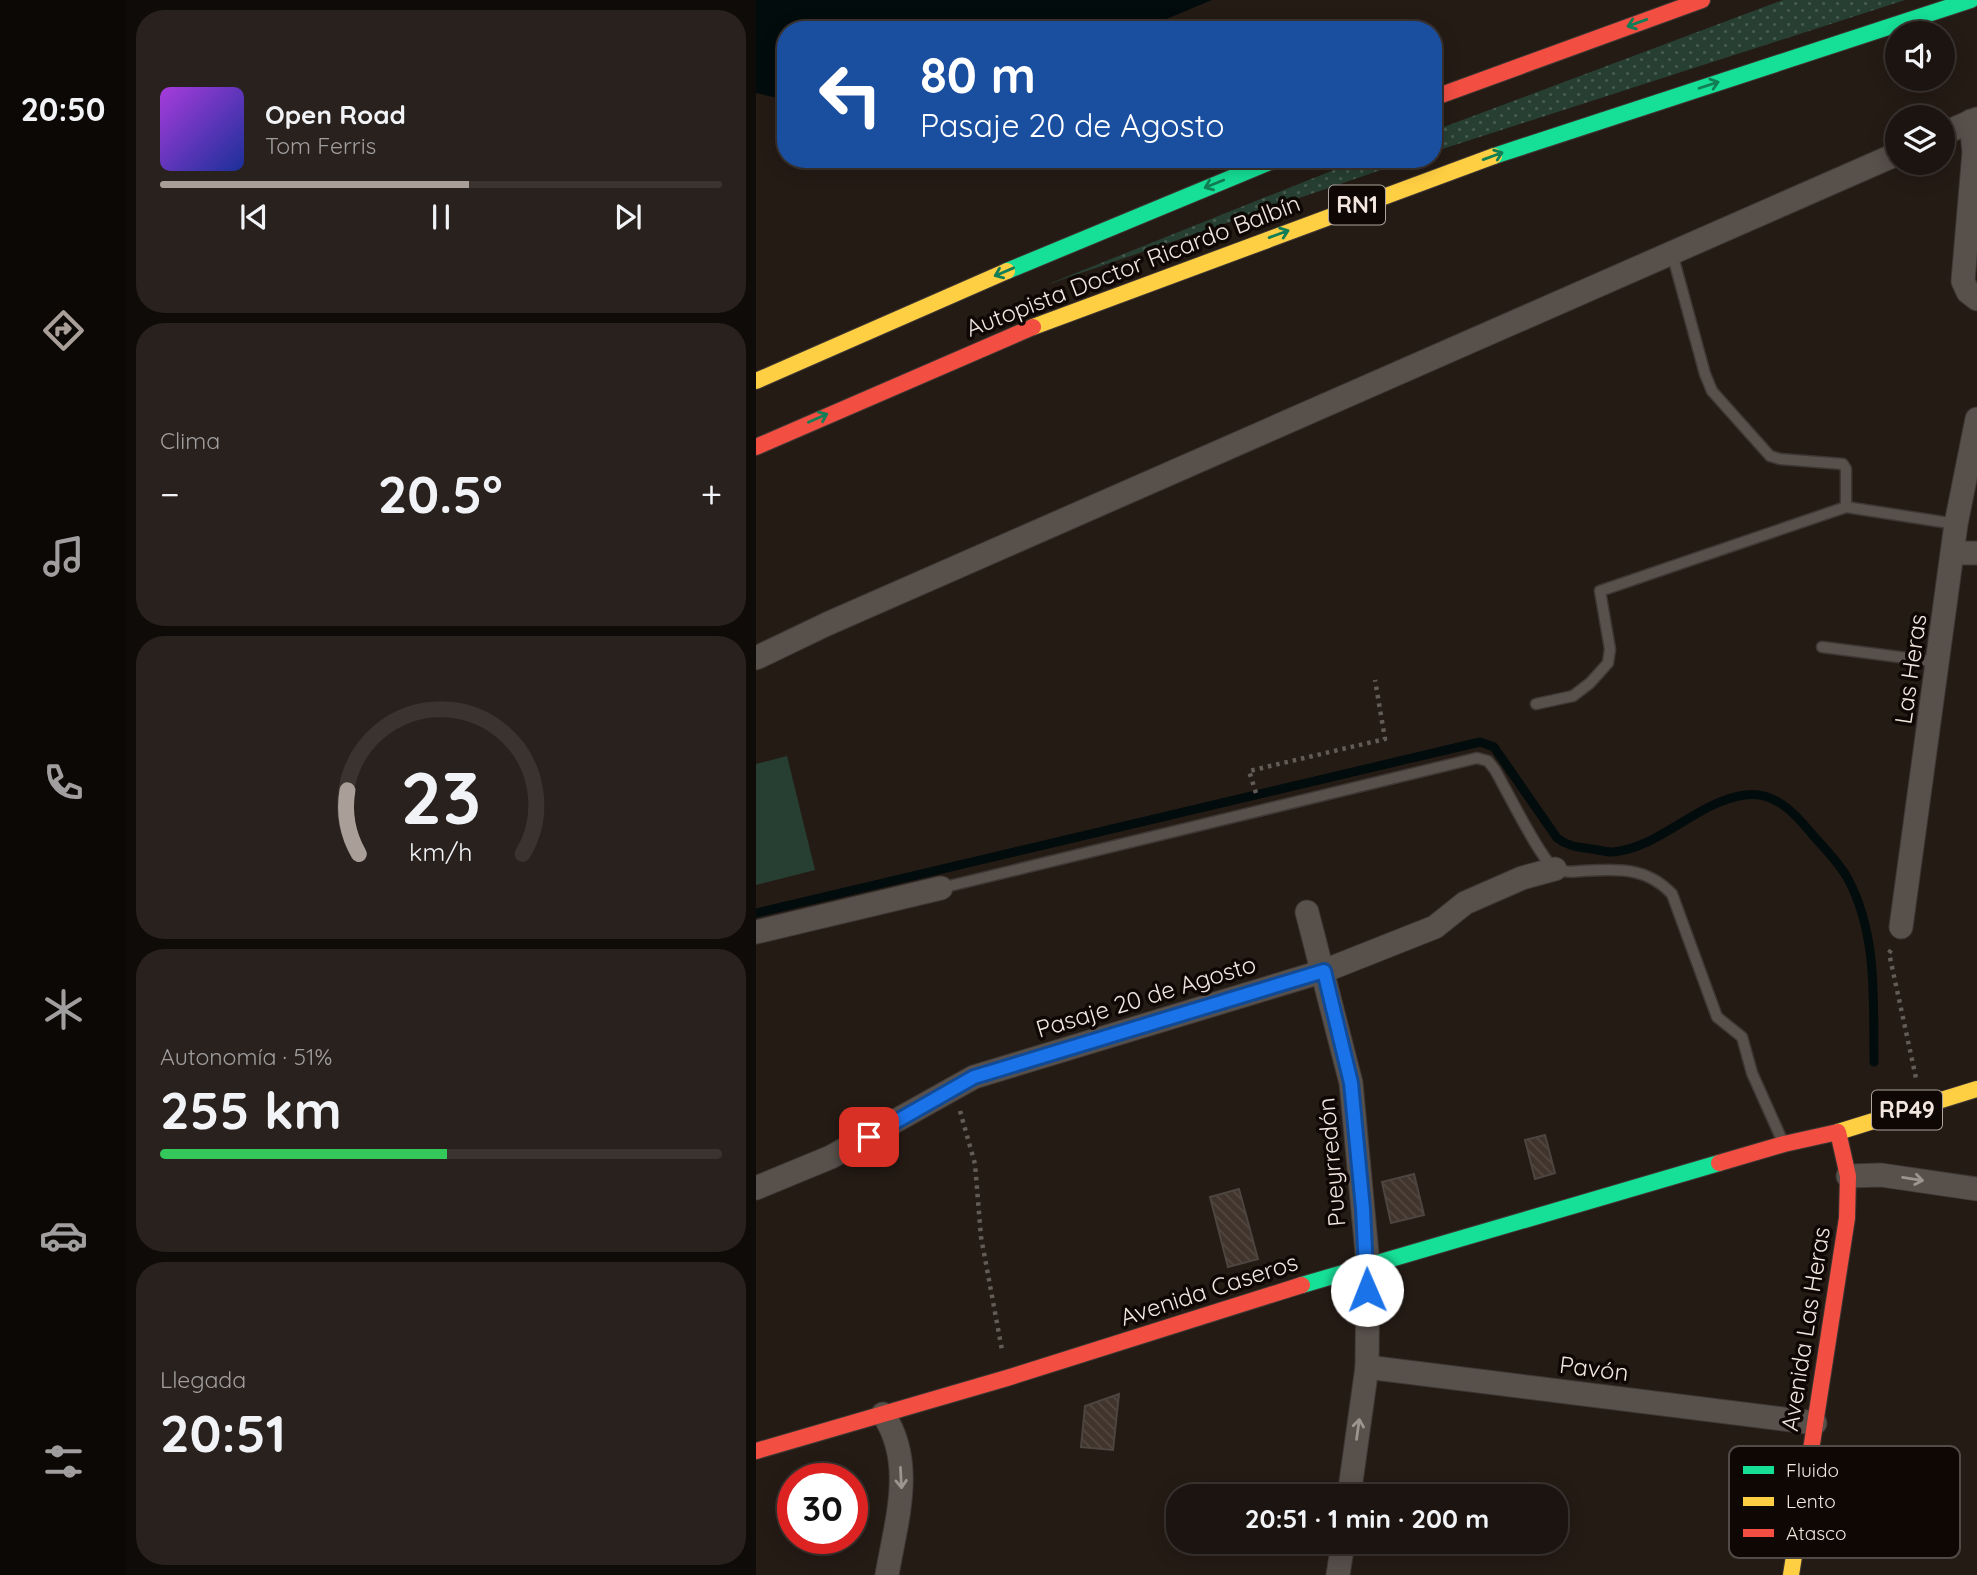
<!DOCTYPE html>
<html lang="es">
<meta charset="utf-8">
<style>
:root{--surface:#1c1410;--page:#29211e;--text:#f1f3f6;--muted:#a09e9f;--line:#3a3330;--accent:#aa9f98}
body{margin:0;font-family:Quicksand,sans-serif;background:var(--page);color:var(--text);height:100vh;display:flex;flex-direction:column;font-size:26px;white-space:nowrap}
*{box-sizing:border-box;margin:0}
p{font-size:23px;color:var(--muted)}
.icon{flex:none;width:38px;height:38px;fill:none;stroke:currentColor;stroke-width:2;stroke-linecap:round;stroke-linejoin:round}
.map{position:relative;flex:1;overflow:hidden}
.side{display:flex;flex-direction:column;gap:10px;padding:10px;background:#0f0b09;width:630px}
.side>*{flex:none}
.banner{position:absolute;left:21px;top:21px;width:665px;height:147px;border-radius:28px;box-shadow:0 4px 18px #0003,0 0 0 2px var(--line);background:#1a4fa0;color:#fff;overflow:hidden}
.fabs{position:absolute;left:1129px;top:21px;display:grid;gap:14px}
.fabs a{display:grid;place-items:center;width:70px;height:70px;border-radius:50%;background:var(--surface);box-shadow:0 4px 18px #0003,0 0 0 2px var(--line);font-size:35px}
.speed{position:absolute;left:21px;top:1463px;display:flex;gap:14px;font-size:35px;font-weight:700;text-align:center}
.speed>*{display:grid;place-content:center;width:91px;height:91px;border-radius:50%;background:var(--surface);box-shadow:0 4px 18px #0003,0 0 0 2px var(--line);line-height:1}
.speed .limit{border:10px solid #d22;background:#fff;color:#111}
.pin{position:absolute;display:grid;place-items:center;width:60px;height:60px;color:#fff;margin:-30px;border-radius:14px;box-shadow:0 4px 10px #0006}
.me{position:absolute;width:77px;margin:-38px;rotate:359deg;stroke-linejoin:round;filter:drop-shadow(0 0 5px #0008)}
.turn{display:flex;align-items:center;gap:24px;height:147px;padding:0 28px;font-size:32px}
.turn .icon{width:91px;height:91px;stroke-width:2.5}
.turn b{display:block;font-size:49px;line-height:60px}
.big{font-size:52px;font-weight:700;line-height:1.1}
.side .card{flex:1;display:flex;flex-direction:column;justify-content:center;gap:10px;min-width:0;padding:0 24px;border-radius:28px;background:var(--page)}
.side .dial{align-items:center;gap:0}
.dial svg{height:182px;overflow:visible;fill:none;stroke:var(--line);stroke-width:7;stroke-linecap:round;text-anchor:middle}
.dial text{fill:var(--text);stroke:none}
.song{display:flex;align-items:center;gap:21px}
.cover{width:84px;height:84px;border-radius:10px;background:linear-gradient(135deg,hsl(280 70% 55%),hsl(230 70% 35%))}
.played{height:7px;border-radius:4px;background:linear-gradient(90deg,var(--accent) 55%,var(--line) 55%)}
.keys{display:flex;justify-content:space-around;direction:ltr}
.heat{display:flex;justify-content:space-between;align-items:center;font-size:38px;direction:ltr}
.charge{height:10px;border-radius:5px;background:linear-gradient(90deg,#34c759 51%,var(--line) 0)}
.trip{position:absolute;left:410px;top:1484px;width:402px;height:70px;border-radius:28px;background:var(--surface);box-shadow:0 4px 18px #0003,0 0 0 2px var(--line);font-weight:700;line-height:70px;text-align:center}
main{display:flex;flex:1;min-height:0}
.menu{display:flex;flex-direction:column;width:126px;justify-content:space-around;align-items:center;background:#0b0806;color:var(--muted)}
.menu .icon{width:49px;height:49px}
.menu .on{color:var(--accent)}
.menu b{font-size:32px;color:var(--text)}
.map>svg:first-child{display:block}
.grass{fill:url(#grass-dots)}
.park{fill:#273f32}
.water{fill:#030c0c}
.lines{fill:none;stroke-linecap:round;stroke-linejoin:round}
.stream{stroke:#030c0c;stroke-width:9}
.building{fill:url(#building-back-hatch);stroke:#4d4540;stroke-width:2}
.lane-casing{stroke:#3e3733;stroke-width:13}
.street-casing{stroke:#3e3733;stroke-width:25}
.fast-casing{stroke:#3e3733;stroke-width:18}
.slow-casing{stroke:#3e3733;stroke-width:18}
.jam-casing{stroke:#3e3733;stroke-width:18}
.path{stroke:#625c57;stroke-width:4.5;stroke-dasharray:3.5 5;stroke-linecap:butt}
.lane{stroke:#57504b;stroke-width:10}
.street{stroke:#57504b;stroke-width:23}
.fast{stroke:#16e098;stroke-width:16}
.slow{stroke:#ffcf43;stroke-width:16}
.jam{stroke:#f24e42;stroke-width:16}
.oneway{stroke:#127e55}
.oneway2{stroke:#9d948e}
.route-casing{stroke:#114b97;stroke-width:18}
.route{stroke:#1a73e8;stroke-width:12}
.labels{text-anchor:middle;stroke-width:7;stroke-linejoin:round;paint-order:stroke}
.shield{fill:#0e0704;stroke:#aea39d;stroke-width:2}
.shield-label{font-size:23px;font-weight:bold;fill:#f2e6df}
.street-label{font-size:24px;fill:#f2e6df;stroke:#0e0704}
.key{fill:#0e0704;stroke:#524a46;stroke-width:2}
.key-label{font-size:19px;fill:#f2e6df}
</style>
<main>
<nav class="menu">
<b>20:50</b>
<svg class="icon on" aria-label="directions" viewBox="0 0 24 24"><path d="M12 3l9 9-9 9-9-9zM9 14v-3h6M13 9l2 2-2 2"/></svg>
<svg class="icon" aria-label="music" viewBox="0 0 24 24"><path d="M9 18V5l10-2v13"/><circle cx="6" cy="18" r="3"/><circle cx="16" cy="16" r="3"/></svg>
<svg class="icon" aria-label="phone" viewBox="0 0 24 24"><path d="M5 4h4l2 5-3 2q2 4 5 5l2-3 5 2v4C11 20 4 13 5 4z"/></svg>
<svg class="icon" aria-label="climate" viewBox="0 0 24 24"><path d="M12 3v18M4 7l16 10M4 17L20 7"/></svg>
<svg class="icon" aria-label="car" viewBox="0 0 24 24"><path d="M5 17H2v-5l4-1 3-4h7l3 4 3 1v5h-3M9 17h6M6 11h13"/><circle cx="7" cy="17" r="2"/><circle cx="17" cy="17" r="2"/></svg>
<svg class="icon" aria-label="filters" viewBox="0 0 24 24"><path d="M4 7h16M4 17h16"/><circle cx="9" cy="7" r="2"/><circle cx="15" cy="17" r="2"/></svg>
</nav>
<section class="side">
<div class="card">
<div class="song"><i class="cover"></i><div><b>Open Road</b><p>Tom Ferris</p></div></div>
<div class="played"></div>
<div class="keys"><svg class="icon" aria-label="previous" viewBox="0 0 24 24"><path d="M18 5L8 12l10 7zM5 5v14"/></svg><svg class="icon" aria-label="pause" viewBox="0 0 24 24"><path d="M8 5v14M16 5v14"/></svg><svg class="icon" aria-label="next" viewBox="0 0 24 24"><path d="M6 5l10 7-10 7zM19 5v14"/></svg></div>
</div>
<div class="card"><p>Clima</p>
<div class="heat"><a>−</a><b class="big">20.5°</b><a>+</a></div>
</div>
<div class="card dial"><svg viewBox="0 0 100 80">
<path d="M14 69A42 42 0 1 1 86 69"/>
<path d="M14 69A42 42 0 0 1 9 41" stroke="#aa9f98"/>
<text x="50" y="56" font-size="32" font-weight="700">23</text>
<text x="50" y="72" font-size="11">km/h</text>
</svg></div>
<div class="card"><p>Autonomía · 51%</p><b class="big">255 km</b><div class="charge"></div></div>
<div class="card"><p>Llegada</p><b class="big">20:51</b></div>
</section>
<div class="map">
<svg width="1221" height="1575" viewBox="0 0 1221 1575">
<defs>
<pattern id="grass-dots" width="8" height="8" patternUnits="userSpaceOnUse" patternTransform="scale(1.75)"><rect width="8" height="8" fill="#273f32"/><path d="M2 2h.1M6 6h.1" fill="none" stroke="#475b4f" stroke-width="1.8" stroke-linecap="round"/></pattern>
<pattern id="building-back-hatch" width="6" height="6" patternUnits="userSpaceOnUse" patternTransform="scale(1.75)"><rect width="6" height="6" fill="#40342c"/><path d="M-1 5l2 2M0 0l6 6M5-1l2 2" fill="none" stroke="#534840"/></pattern>
</defs>
<rect width="100%" height="100%" fill="#251b15"/>
<g class="grass">
<path d="M1027 0H1149L677 152V131Z"/>
<path d="M605 159H657L290 285Z"/>
</g>
<path class="park" d="M31 756 59 870 0 885V764Z"/>
<path class="water" d="M0 0H456L384 30H30V100L0 93Z"/>
<g class="lines">
<path class="stream" d="M0 913 724 742 738 747 801 838C813 847 822 847 836 849 843 850 850 852 857 852 904 848 942 801 989 795 1018 791 1038 812 1055 833 1067 847 1083 862 1092 879 1122 935 1117 1001 1118 1062"/>
</g>
<g class="building">
<path d="M789 1135 799 1173 779 1179 769 1140Z"/>
<path d="M658 1174 668 1215 635 1223 626 1182Z"/>
<path d="M483 1189 502 1259 472 1267 454 1197Z"/>
<path d="M363 1394 357 1450 325 1447 329 1406Z"/>
</g>
<g class="lines">
<defs>
<g id="lane">
<path d="M916 253 949 374 956 391 1014 456 1024 459 1087 464 1090 469V507L1200 524"/>
<path d="M1066 647 1182 662"/>
<path d="M780 704 817 696 834 683 852 663 854 649 844 591 1090 507"/>
<path d="M185 888 721 758 732 761 739 770C750 789 784 858 798 868 805 872 817 872 825 871 860 869 890 866 916 894L961 1017 986 1037 996 1073 1026 1140"/>
</g>
<g id="street">
<path d="M1215 121 1218 152 1207 281 1212 292 1221 299"/>
<path d="M1186 134 1221 119"/>
<path d="M1197 553H1221"/>
<path d="M0 658 71 624 1141 154"/>
<path d="M551 912 595 1083 612 1264 611 1367 593 1496"/>
<path d="M1145 927 1200 524 1221 419"/>
<path d="M0 932 185 888"/>
<path d="M1092 1176 1125 1175 1221 1189"/>
<path d="M0 1188 75 1157 218 1077 568 971 679 927 709 903 766 878 799 869"/>
<path d="M611 1367 1059 1423"/>
<path d="M127 1414C160 1463 140 1521 131 1575"/>
<path d="M582 1575 587 1542"/>
</g>
<g id="fast">
<path d="M738 156 1215 0"/>
<path d="M251 271 521 159"/>
<path d="M546 1285 963 1163"/>
</g>
<g id="slow">
<path d="M277 327 738 156"/>
<path d="M0 381 251 271"/>
<path d="M1082 1132 1221 1089"/>
<path d="M1035 1575 1055 1450"/>
</g>
<g id="jam">
<path d="M677 98 946 0"/>
<path d="M0 447 277 327"/>
<path d="M963 1163 1028 1144 1082 1132 1092 1176 1091 1218 1055 1450"/>
<path d="M0 1451 251 1378 546 1285"/>
</g>
</defs>
<use href="#lane" class="lane-casing"/>
<use href="#street" class="street-casing"/>
<use href="#fast" class="fast-casing"/>
<use href="#slow" class="slow-casing"/>
<use href="#jam" class="jam-casing"/>
<g class="path">
<path d="M500 793 493 771 629 739 619 680"/>
<path d="M1135 950 1133 953 1160 1078"/>
<path d="M204 1111 219 1164 225 1237 246 1350"/>
</g>
<use href="#lane" class="lane"/>
<use href="#street" class="street"/>
<use href="#fast" class="fast"/>
<use href="#slow" class="slow"/>
<use href="#jam" class="jam"/>
</g>
<defs><path id="oneway-shaft" d="M-6 0H5M1.5-3L5.5 0L1.5 3" fill="none" stroke-width="1.6" stroke-linecap="round" stroke-linejoin="round" transform="scale(1.75)"/></defs>
<g class="oneway">
<use href="#oneway-shaft" transform="translate(881 23) rotate(160)"/>
<use href="#oneway-shaft" transform="translate(953 85) rotate(-18)"/>
<use href="#oneway-shaft" transform="translate(737 156) rotate(-20)"/>
<use href="#oneway-shaft" transform="translate(458 184) rotate(158)"/>
<use href="#oneway-shaft" transform="translate(523 234) rotate(-20)"/>
<use href="#oneway-shaft" transform="translate(248 272) rotate(157)"/>
<use href="#oneway-shaft" transform="translate(62 418) rotate(-24)"/>
</g>
<g class="oneway2">
<use href="#oneway-shaft" transform="translate(1157 1179) rotate(9)"/>
<use href="#oneway-shaft" transform="translate(602 1429) rotate(-82)"/>
<use href="#oneway-shaft" transform="translate(145 1478) rotate(87)"/>
</g>
<g class="lines">
<defs>
<path id="route" d="M113 1137 218 1077 568 971 595 1083 607 1209 611 1290"/>
</defs>
<use href="#route" class="route-casing"/>
<use href="#route" class="route"/>
</g>
<g class="labels">
<g class="shield">
<rect x="573" y="185.5" width="56" height="39" rx="5"/>
<rect x="1116" y="1090.5" width="70" height="39" rx="5"/>
</g>
<g class="shield-label">
<text x="601" y="213">RN1</text>
<text x="1151" y="1118">RP49</text>
</g>
<g class="street-label">
<text transform="translate(377 266) rotate(-21)" y="8">Autopista Doctor Ricardo Balbín</text>
<text transform="translate(1155 669) rotate(-82)" y="8">Las Heras</text>
<text transform="translate(390 997) rotate(-17)" y="8">Pasaje 20 de Agosto</text>
<text transform="translate(576 1162) rotate(-95)" y="8">Pueyrredón</text>
<text transform="translate(453 1290) rotate(-18)" y="8">Avenida Caseros</text>
<text transform="translate(1050 1329) rotate(-81)" y="8">Avenida Las Heras</text>
<text transform="translate(838 1369) rotate(7)" y="8">Pavón</text>
</g>
</g>
<rect x="973" y="1446" width="231" height="112" rx="10" class="key"/>
<rect x="987" y="1466" width="31" height="8" fill="#16e098"/>
<rect x="987" y="1497" width="31" height="9" fill="#ffcf43"/>
<rect x="987" y="1529" width="31" height="8" fill="#f24e42"/>
<g class="key-label">
<text x="1030" y="1477">Fluido</text>
<text x="1030" y="1508">Lento</text>
<text x="1030" y="1540">Atasco</text>
</g>
</svg>
<div class="fabs">
<a><svg class="icon" aria-label="sound" viewBox="0 0 24 24"><path d="M4 9h4l5-4v14l-5-4H4zM17 9q2 3 0 6"/></svg></a>
<a><svg class="icon" aria-label="layers" viewBox="0 0 24 24"><path d="M12 4l9 5-9 5-9-5zM3 14l9 5 9-5"/></svg></a>
</div>
<div class="speed"><div class="limit">30</div></div>
<div class="pin" style="left:113px;top:1137px;background:#d93025"><svg class="icon" aria-label="arrive" viewBox="0 0 24 24"><path d="M6 21V4h12l-3 4 3 4H6"/></svg></div>
<svg class="me" style="left:611px;top:1290px" viewBox="-20 -20 40 40"><circle r="19" fill="#fff"/><path d="M0-13L10 11 0 6-10 11z" fill="#1a73e8"/></svg>
<div class="trip">20:51 · 1 min · 200 m</div>
<div class="banner">
<div class="turn"><svg class="icon" aria-label="left" viewBox="0 0 24 24"><path d="M17 20v-9H6M10 6l-5 5 5 5"/></svg><div><b>80 m</b>Pasaje 20 de Agosto</div></div>
</div>
</div>
</main>
